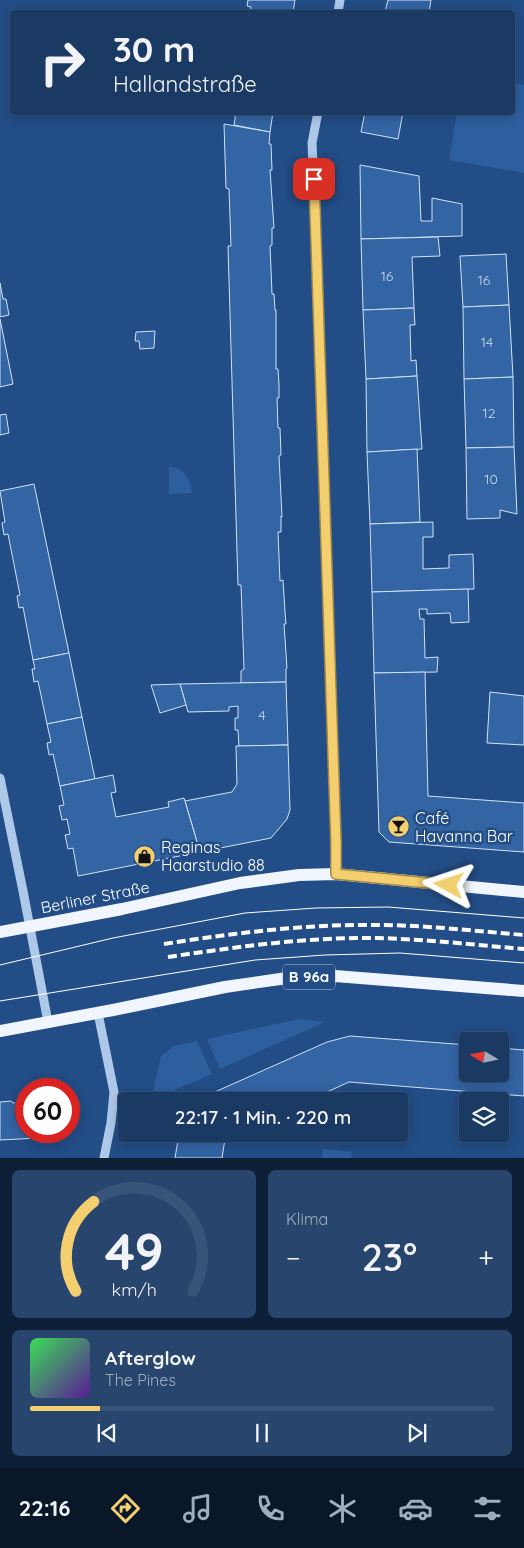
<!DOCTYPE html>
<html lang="de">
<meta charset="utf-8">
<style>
:root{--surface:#1a3a64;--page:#27456d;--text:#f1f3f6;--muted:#9fadbf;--line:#385478;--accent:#f4cf70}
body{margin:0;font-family:Quicksand,sans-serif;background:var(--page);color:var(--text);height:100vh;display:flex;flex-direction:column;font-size:19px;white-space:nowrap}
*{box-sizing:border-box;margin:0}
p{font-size:16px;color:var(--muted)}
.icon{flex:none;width:28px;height:28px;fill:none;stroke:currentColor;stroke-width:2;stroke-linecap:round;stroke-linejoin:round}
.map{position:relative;height:1158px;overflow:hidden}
.panel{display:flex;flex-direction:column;gap:12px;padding:12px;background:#0e2037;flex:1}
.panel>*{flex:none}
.guide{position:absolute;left:10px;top:10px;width:505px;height:105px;border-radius:5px;box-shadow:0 2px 12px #0003,0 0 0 1px var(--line);background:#1a3a64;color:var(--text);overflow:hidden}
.needle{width:32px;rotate:280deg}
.controls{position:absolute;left:459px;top:1032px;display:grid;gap:10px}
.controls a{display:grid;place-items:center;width:50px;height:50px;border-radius:5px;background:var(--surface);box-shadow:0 2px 12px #0003,0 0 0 1px var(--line);font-size:25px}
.speed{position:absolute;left:15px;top:1078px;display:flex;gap:10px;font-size:25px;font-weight:700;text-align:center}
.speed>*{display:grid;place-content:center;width:65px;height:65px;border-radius:50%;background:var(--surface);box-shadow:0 2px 12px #0003,0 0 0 1px var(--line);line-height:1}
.speed .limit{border:8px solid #d22;background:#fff;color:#111}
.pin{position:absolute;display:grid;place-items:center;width:42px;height:42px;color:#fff;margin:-21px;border-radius:10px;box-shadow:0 2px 8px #0006}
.me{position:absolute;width:55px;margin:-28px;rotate:275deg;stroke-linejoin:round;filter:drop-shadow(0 0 4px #0008)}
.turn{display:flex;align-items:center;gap:18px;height:105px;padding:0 20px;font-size:22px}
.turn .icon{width:65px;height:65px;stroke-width:2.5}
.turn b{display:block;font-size:35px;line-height:42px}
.big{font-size:38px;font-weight:600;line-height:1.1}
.panel .widget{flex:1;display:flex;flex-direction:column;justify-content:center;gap:8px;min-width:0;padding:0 18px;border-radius:8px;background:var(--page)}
.panel .dial{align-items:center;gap:0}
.dial svg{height:130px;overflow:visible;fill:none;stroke:var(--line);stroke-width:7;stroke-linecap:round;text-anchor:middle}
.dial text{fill:var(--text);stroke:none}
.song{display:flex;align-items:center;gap:15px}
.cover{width:60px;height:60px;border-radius:8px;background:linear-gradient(135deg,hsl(130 70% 55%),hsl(270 70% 35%))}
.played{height:5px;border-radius:2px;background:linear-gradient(90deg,var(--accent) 15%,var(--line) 15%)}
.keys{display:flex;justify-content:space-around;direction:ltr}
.heat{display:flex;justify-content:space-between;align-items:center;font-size:28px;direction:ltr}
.panel .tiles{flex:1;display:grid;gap:12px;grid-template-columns:1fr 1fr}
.widget:last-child{grid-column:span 2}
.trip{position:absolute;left:118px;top:1092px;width:290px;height:50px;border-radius:5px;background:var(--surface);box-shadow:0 2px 12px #0003,0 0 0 1px var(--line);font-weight:600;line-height:50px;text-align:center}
.tabs{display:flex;height:80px;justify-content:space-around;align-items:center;background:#0a1728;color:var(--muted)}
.tabs .icon{width:35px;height:35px}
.tabs .current{color:var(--accent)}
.tabs b{font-size:22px;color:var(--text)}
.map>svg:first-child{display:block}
.green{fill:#2d5f9e}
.building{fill:#3364a3;stroke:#d1e2f7}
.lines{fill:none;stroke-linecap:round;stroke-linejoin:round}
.minor{stroke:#adc8e9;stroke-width:9}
.major{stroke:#f0f5fe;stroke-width:12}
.tram{stroke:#fff;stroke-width:1}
.rail{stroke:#fff;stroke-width:4;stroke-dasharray:9 4;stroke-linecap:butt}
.route-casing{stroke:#9f8749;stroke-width:12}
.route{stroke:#f4cf70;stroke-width:9}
.labels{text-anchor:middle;stroke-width:5;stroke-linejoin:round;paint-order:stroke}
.number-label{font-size:14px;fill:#ccd8e8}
.shield{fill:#234d86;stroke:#bdcadb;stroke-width:1}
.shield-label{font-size:15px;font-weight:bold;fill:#fff}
.poi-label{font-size:16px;fill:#fff;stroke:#234d86;text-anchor:start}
.street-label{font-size:16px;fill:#fff;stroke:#234d86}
</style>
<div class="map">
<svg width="524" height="1158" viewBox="0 0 524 1158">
<rect width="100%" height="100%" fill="#234d86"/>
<g class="green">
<path d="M513 83 524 85V173L449 160 457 113 512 112Z"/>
<path d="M169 466C186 470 189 477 192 493L169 494Z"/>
<path d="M299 1019 325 1022 220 1069 207 1039Z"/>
<path d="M197 1041 212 1074 151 1100 161 1056 174 1046Z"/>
<path d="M323 1149 352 1152 351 1158H322Z"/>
</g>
<g class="building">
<path d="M248 0H295L293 12H250L251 7 247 6Z"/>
<path d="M388 0H431L429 12H385Z"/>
<path d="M236 112H273L270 132 234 125Z"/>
<path d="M365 112H403L398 139 361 132Z"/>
<path d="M224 124 270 132 269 144H271L272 170H270L274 228H272V245L270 246 271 269 272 294H274L275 310H276V369H278L279 384V398H277L278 428H280L281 455 279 456 282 517 281 516V532H278L280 581 283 580 285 612 286 624H284L287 668 286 669V682L241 683V671L244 669 241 585H238L228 246H231L229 189 226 188Z"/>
<path d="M360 165 419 176 421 221H432V198L462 204V236L361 239Z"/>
<path d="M438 237 440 256 412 257 414 308 363 310 361 239Z"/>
<path d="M506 254 509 305 463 307 460 256Z"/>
<path d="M0 283 3 299H6L9 315 0 317Z"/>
<path d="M509 305 513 377 464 379 463 307Z"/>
<path d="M414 308 415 325H410L411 361 416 360 417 376 366 379 363 310Z"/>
<path d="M0 319 13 384 0 387Z"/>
<path d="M155 331 154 348 140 349 139 341H135L136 332Z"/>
<path d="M417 376 422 449 367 452 366 379Z"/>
<path d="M513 377 514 447 466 448 464 379Z"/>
<path d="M6 414 9 433 0 435V415Z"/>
<path d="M514 447 517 514 500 510V518L467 519 466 448Z"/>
<path d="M417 449 420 522 370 524 367 452Z"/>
<path d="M34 484 69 653 33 660 23 607 19 608 17 596 20 595 8 534 4 535 2 523 5 522 0 491Z"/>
<path d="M433 522V537H423V569L449 568V555L473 554 474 589 372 592 370 524Z"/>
<path d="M468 589 469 622 451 623 450 613 427 614V609H419L420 619H424L425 658 438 657 437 672 374 673 372 592Z"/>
<path d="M69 653 82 717 47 724 38 681 34 682 32 669H35L33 660Z"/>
<path d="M425 672 428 796 524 803V852L389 842 379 832 374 673Z"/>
<path d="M286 682 288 745 239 746 238 730H235V718H238V706L229 707V711L188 712 180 684Z"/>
<path d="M180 684 186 705 160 713 151 685Z"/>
<path d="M490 692 524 696V745L487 743Z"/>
<path d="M82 717 95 779 60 786 53 754 49 755 47 743 51 742 47 724Z"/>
<path d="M288 745 290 810 287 819 271 838 200 852 185 801 232 792 237 784 236 746Z"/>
<path d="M113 775 116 792 111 793 116 817 169 807 168 802 184 798 200 852 78 876 73 848 68 849 65 835 70 834 67 819 62 820 59 806 64 805 60 786Z"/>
<path d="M350 1036 468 1045V1074H500V1048L524 1050V1096L349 1082 307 1101H199L208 1095 327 1042Z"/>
<path d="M11 1101 13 1103 26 1102V1131H39V1138L0 1140V1102Z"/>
<path d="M179 1134H236L225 1139 222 1158H175Z"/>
</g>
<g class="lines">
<g class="minor">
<path d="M338 12 340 0"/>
<path d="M318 112 312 143 318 273 336 843V874"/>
<path d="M0 778 23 891 48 1022"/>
<path d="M98 1013 114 1092 111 1123 104 1158"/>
</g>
<g class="major">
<path d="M0 932 122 909 240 883 299 875 336 874 524 892"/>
<path d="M0 1031 113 1010 225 987 287 978 335 976 524 991"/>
</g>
<g class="tram">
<path d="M0 965 113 938 245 913 316 908 388 907 524 918"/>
<path d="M0 1001 255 960 325 955 400 953 524 963"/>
</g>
<g class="rail">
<path d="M164 944C234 933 306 924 376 925 425 925 475 931 524 935"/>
<path d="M168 957C236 947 306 937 376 938 425 939 475 945 524 949"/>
</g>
</g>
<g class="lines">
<defs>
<path id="route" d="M314 179 336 843V874L449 885"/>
</defs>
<use href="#route" class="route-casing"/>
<use href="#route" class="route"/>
</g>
<defs>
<symbol id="bar-disc" viewBox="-11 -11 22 22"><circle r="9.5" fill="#f4cf70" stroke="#234d86"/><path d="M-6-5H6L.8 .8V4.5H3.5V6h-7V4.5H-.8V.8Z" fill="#111"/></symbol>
<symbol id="shop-disc" viewBox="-11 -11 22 22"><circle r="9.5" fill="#f4cf70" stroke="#234d86"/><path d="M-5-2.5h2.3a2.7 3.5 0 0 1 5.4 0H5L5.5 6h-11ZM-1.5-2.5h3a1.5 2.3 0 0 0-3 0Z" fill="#111"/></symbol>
</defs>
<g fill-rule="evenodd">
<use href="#bar-disc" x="386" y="814" width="25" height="25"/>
<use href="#shop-disc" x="132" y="844" width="25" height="25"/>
</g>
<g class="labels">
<g class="number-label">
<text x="387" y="281">16</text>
<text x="484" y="285">16</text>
<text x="487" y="347">14</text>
<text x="489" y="418">12</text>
<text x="491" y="484">10</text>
<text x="262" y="720">4</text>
</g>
<rect class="shield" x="283" y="964.5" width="52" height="25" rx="4"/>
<g class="shield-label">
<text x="309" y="982">B 96a</text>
</g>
<g class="poi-label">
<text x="415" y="824">Café<tspan x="415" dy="18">Havanna Bar</tspan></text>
<text x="161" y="853">Reginas<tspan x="161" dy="18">Haarstudio 88</tspan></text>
</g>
<g class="street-label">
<text transform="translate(95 897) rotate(-11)" y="6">Berliner Straße</text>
</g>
</g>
</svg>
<div class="controls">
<a><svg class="needle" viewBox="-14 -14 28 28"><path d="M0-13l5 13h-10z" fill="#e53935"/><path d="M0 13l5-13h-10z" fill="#9fadbf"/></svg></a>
<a><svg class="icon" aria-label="layers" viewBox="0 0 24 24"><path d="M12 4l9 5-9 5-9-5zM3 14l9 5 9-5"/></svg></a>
</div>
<div class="speed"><div class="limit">60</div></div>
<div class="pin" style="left:314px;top:179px;background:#d93025"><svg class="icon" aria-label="arrive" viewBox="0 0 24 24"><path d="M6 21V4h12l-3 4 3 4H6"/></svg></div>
<svg class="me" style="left:449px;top:885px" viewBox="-20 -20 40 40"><path d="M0-17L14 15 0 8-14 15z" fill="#f4cf70" stroke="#fff" stroke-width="4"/></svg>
<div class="trip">22:17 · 1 Min. · 220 m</div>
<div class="guide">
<div class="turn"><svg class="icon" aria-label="right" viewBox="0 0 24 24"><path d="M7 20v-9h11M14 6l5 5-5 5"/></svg><div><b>30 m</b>Hallandstraße</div></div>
</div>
</div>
<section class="panel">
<div class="tiles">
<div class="widget dial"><svg viewBox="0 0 100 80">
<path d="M14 69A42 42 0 1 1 86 69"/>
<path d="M14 69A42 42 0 0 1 25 14" stroke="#f4cf70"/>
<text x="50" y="56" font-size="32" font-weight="700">49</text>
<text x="50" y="72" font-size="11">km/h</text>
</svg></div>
<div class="widget"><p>Klima</p>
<div class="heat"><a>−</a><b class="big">23°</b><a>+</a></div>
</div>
<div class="widget">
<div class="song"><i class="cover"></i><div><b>Afterglow</b><p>The Pines</p></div></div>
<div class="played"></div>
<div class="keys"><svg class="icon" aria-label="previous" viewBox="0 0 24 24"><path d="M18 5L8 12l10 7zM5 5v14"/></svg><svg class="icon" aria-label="pause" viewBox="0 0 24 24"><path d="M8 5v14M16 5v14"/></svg><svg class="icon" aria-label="next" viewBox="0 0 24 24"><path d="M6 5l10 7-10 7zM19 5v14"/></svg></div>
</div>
</div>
</section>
<nav class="tabs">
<b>22:16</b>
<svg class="icon current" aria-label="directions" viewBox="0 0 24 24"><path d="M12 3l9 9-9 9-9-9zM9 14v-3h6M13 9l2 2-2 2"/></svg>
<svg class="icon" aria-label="music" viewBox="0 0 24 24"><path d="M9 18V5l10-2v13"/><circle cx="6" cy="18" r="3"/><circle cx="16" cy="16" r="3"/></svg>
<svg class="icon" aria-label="phone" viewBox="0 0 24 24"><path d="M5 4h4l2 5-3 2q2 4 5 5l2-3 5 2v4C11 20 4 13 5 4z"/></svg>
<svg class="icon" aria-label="climate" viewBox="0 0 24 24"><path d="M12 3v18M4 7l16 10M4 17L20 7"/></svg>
<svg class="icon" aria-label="car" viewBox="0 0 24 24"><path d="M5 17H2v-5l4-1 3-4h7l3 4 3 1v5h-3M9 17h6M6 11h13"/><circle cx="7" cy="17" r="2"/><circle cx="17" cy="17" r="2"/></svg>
<svg class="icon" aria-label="filters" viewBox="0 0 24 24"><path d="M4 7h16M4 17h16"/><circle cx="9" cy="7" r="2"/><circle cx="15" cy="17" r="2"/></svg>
</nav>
